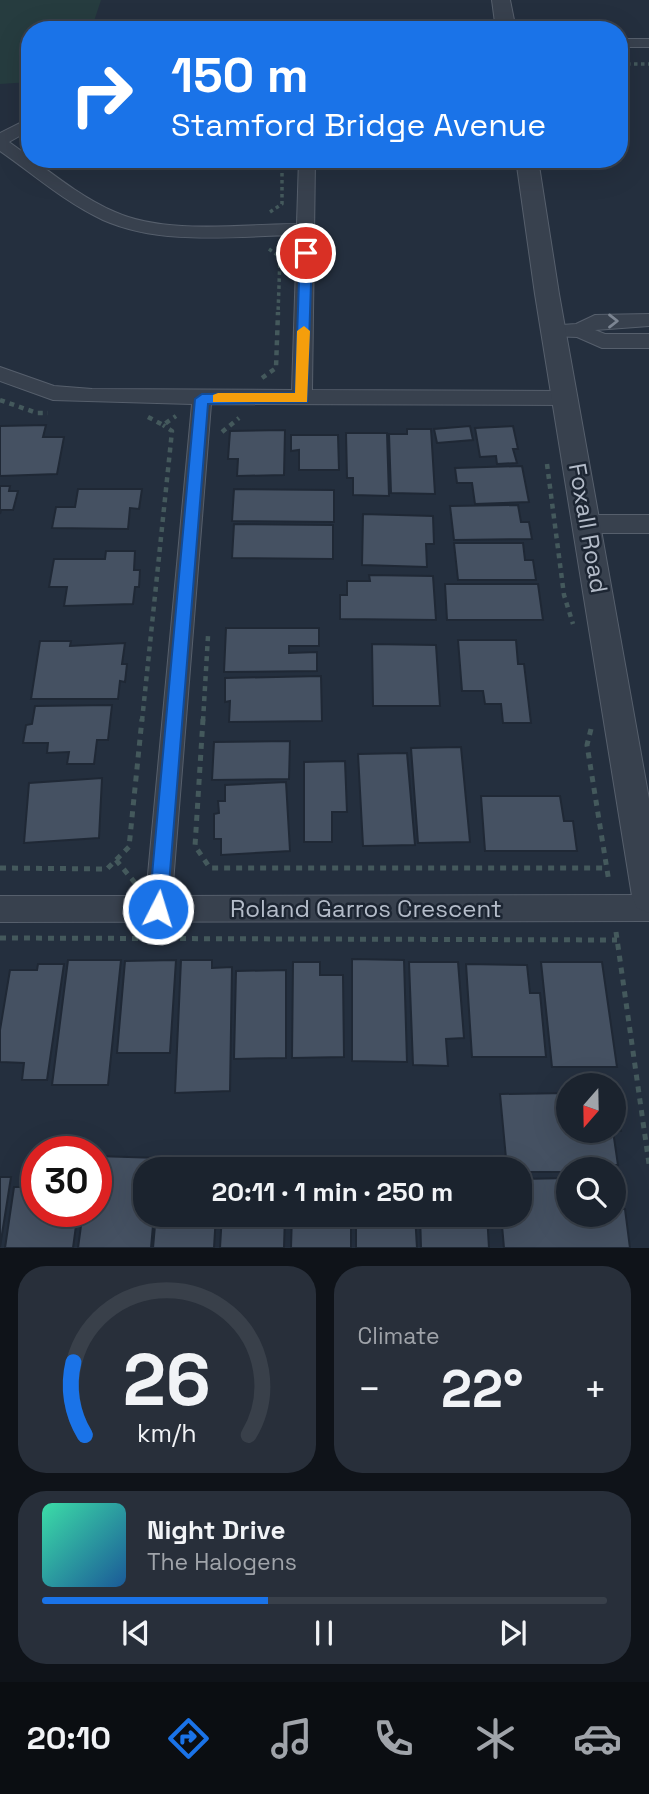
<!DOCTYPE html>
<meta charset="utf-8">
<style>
:root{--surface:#1b232e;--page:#282f3a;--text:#f1f3f6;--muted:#a0a4aa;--line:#39404a;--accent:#1a73e8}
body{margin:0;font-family:"Space Grotesk",sans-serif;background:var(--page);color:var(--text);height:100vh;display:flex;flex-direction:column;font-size:26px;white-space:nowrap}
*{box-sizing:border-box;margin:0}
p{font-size:23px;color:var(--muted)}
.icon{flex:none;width:38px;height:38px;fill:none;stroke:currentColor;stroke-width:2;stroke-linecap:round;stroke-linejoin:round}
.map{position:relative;height:1248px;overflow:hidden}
.sheet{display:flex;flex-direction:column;gap:18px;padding:18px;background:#0f1319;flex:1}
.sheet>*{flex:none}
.banner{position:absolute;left:21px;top:21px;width:607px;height:147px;border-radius:28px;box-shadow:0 7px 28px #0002,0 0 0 2px var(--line);background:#1a73e8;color:#fff;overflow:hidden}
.needle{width:46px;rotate:200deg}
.fabs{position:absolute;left:556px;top:1073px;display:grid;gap:14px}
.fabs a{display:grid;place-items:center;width:70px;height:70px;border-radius:50%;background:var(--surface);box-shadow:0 7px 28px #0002,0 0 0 2px var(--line);font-size:35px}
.speed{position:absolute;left:21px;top:1136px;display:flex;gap:14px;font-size:35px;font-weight:700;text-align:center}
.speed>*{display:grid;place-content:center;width:91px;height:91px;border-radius:50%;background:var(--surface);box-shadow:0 7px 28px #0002,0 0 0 2px var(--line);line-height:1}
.speed .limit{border:10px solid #d22;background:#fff;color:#111}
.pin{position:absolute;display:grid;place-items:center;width:60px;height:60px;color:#fff;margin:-30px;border:4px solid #fff;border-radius:50%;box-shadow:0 2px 7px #0007}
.me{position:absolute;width:77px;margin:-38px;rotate:5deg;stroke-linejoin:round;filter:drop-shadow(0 0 5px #0008)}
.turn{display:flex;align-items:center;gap:24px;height:147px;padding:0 35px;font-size:32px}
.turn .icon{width:91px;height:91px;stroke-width:2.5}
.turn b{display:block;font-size:49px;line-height:60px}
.big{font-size:52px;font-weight:600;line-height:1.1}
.sheet .card{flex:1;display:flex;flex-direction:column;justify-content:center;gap:10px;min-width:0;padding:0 24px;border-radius:28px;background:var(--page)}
.sheet .dial{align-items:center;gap:0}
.dial svg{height:182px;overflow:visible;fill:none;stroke:var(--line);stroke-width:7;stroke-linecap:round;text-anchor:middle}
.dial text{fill:var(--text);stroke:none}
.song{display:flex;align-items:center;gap:21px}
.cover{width:84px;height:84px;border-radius:10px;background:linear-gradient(135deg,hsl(160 70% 55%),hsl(210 70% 35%))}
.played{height:7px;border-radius:4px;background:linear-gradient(90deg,var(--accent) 40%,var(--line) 40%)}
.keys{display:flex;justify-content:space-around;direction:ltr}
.heat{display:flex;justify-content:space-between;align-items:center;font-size:38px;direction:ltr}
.sheet .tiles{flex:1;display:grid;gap:18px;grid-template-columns:1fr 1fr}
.card:last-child{grid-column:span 2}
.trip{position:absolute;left:133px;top:1157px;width:399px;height:70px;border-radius:28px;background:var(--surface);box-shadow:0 7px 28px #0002,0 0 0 2px var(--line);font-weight:600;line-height:70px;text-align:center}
.dock{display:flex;height:112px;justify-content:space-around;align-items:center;background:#0b0e12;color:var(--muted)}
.dock .icon{width:49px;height:49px}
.dock .current{color:var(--accent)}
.dock b{font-size:32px;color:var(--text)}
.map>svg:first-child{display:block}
.green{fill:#263c3f}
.building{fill:#455162;stroke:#1f2835;stroke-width:2}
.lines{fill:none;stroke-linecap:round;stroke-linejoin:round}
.minor-casing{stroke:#565f6c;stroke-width:2}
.tertiary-casing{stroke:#565f6c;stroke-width:2}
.path-far2{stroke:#44595c;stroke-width:3.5;stroke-dasharray:3.5 3.5;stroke-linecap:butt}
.path-far1{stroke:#44595c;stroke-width:4.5;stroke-dasharray:5 5;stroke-linecap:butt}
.path{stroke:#44595c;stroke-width:5;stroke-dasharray:6 6;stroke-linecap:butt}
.minor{fill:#38414e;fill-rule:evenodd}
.tertiary{fill:#38414e;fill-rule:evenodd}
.oneway{stroke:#7c8592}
.route{fill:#1a73e8;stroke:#114b97;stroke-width:2}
.slow{fill:#f59e0b}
.labels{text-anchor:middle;stroke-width:5;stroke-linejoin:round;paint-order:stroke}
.street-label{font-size:24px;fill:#b4bcc9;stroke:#1d2633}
</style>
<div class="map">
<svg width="649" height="1248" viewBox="0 0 649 1248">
<rect width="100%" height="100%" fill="#242f3e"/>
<path class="green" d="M0 0H101L91 30H30V82L0 84Z"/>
<g class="building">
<path d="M46 425 43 437H64L57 474 0 476V426Z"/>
<path d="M470 426 473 440 437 443 434 429Z"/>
<path d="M513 426 518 449H513L517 463 497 464 496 456 480 457 475 428Z"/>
<path d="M407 429H431L435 494 391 493 389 434H407Z"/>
<path d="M285 430 284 475 237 476 238 459H228L230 431Z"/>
<path d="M346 433H387L389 496 353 495V478H347Z"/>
<path d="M291 435H338L339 470H299V450L291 451Z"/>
<path d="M522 466 529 502 475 504 472 483H457L455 468Z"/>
<path d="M0 486H10L9 491H18L13 510H1L0 514Z"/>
<path d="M78 489H142L139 509 130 508 128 529 52 528 56 507H75Z"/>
<path d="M234 489 334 490V522L232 521Z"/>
<path d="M518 505 521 522H529L532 539 454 540 450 506Z"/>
<path d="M363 514 433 516 434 544H426L427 567 362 565Z"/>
<path d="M234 524 333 525V559L232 558Z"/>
<path d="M454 543H523L525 560H533L536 580H458Z"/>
<path d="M106 551H135L134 570H140L139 587H135L133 604 64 606 67 587H49L54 559H105Z"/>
<path d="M369 575 433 576 436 620 340 619V595H347V581H370Z"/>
<path d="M445 584H538L543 620H447Z"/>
<path d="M226 628H319V646H289V653L317 652V671L224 672Z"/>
<path d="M458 640H516L518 664H524L531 723H503L501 704H485L483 691H462Z"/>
<path d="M40 641H71L70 646 125 643 122 664H127L125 682 120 681 118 699H31Z"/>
<path d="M372 644 436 645 440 706H373Z"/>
<path d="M321 676 322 721 229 722 230 701 225 702V678Z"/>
<path d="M112 705 108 740H97L94 764H67L69 752 47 753 48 743H23L26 725 32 724 35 706Z"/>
<path d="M290 741 289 779 212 780 214 742Z"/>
<path d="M461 747 470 842 418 843 411 748Z"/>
<path d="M407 753 415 845 363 846 358 754Z"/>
<path d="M345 761 347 812H332V842H304V762Z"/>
<path d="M102 778 99 838 24 843 29 783Z"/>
<path d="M286 782 290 851 221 855V839H214V814L219 813 218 801H225V785Z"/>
<path d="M481 796H560L564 821H573L577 851H485Z"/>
<path d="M352 959 404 960 407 1062 352 1061Z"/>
<path d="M68 960H121L108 1085H52Z"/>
<path d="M176 960 170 1053H117L125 961Z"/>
<path d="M181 960H212V968L232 967 230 1091 175 1093Z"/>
<path d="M293 962H320V975H343L344 1057 292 1058Z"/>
<path d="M409 962H458L464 1038 446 1039 448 1066 413 1065Z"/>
<path d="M541 962H602L617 1067H552Z"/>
<path d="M38 964H64L47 1080H22L24 1063 0 1062V1030L10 970H37Z"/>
<path d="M466 964 527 965 530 993H540L546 1057H472Z"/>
<path d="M286 970V1058L234 1059 236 971Z"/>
<path d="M569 1093V1130H614L616 1093 621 1131H613L618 1165H584V1169H569V1172H520V1169H507L500 1094Z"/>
<path d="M96 1156 160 1158 159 1169H145V1214H154L151 1248H78L83 1211H96Z"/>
<path d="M0 1177H11L0 1247Z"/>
<path d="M569 1178V1214H614V1186L617 1209H625L630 1248H504L501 1214H520V1179Z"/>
<path d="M14 1187H37V1211H78L73 1248H5Z"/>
<path d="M156 1214H216L214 1248H153Z"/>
<path d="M222 1214H285L284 1248H220Z"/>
<path d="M292 1214H351V1248H291Z"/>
<path d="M356 1214H415L417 1248H356Z"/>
<path d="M420 1214H487L489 1248H421Z"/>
</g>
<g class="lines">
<defs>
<g id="minor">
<rect x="620" y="39" width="29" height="8"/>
<path d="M30 118V130L9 142C42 165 76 195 115 212 166 235 242 224 297 224L299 159H315L312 390 565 391 572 393 575 398 572 403 565 405 211 404 172 896 649 895V921L0 922V896H146L192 404 53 400 0 381V367L54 386 92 389 292 390 297 235C234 236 162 246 103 220 66 203 33 174 0 151V133Z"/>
<path d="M649 314V326L595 330 605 334H649V348H602L577 337 547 336 545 331 547 326 576 324 595 315Z"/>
<path d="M587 515H649V533H587L579 530 576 524 579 518Z"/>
</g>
<g id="tertiary">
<path d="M492 0H510L516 30H496Z"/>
<path d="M516 159H538L559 294 649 799V913L637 908 632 896 535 294Z"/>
</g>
</defs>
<use href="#minor" class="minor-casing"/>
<use href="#tertiary" class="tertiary-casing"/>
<g class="path-far2">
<path d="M620 64H649"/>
<path d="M270 212 282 204V159"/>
<path d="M269 249 280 257 278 314"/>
</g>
<g class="path-far1">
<path d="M262 378 276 368 278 312"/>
<path d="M0 400 37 413H48"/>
<path d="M148 417 163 425 176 416"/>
<path d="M222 432 239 418"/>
<path d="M547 464 564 595 573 624"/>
<path d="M142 721 172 431 163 425"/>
<path d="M203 721 208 636"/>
</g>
<g class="path">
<path d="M203 719 195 846 210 868H607"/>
<path d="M591 729 587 745 609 882"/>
<path d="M116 860 136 884"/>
<path d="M0 868 107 869 129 847 142 719"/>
<path d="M616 932 649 1164"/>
<path d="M0 938 617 940"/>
</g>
<use href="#minor" class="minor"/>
<use href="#tertiary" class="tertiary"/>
</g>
<defs><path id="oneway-chevron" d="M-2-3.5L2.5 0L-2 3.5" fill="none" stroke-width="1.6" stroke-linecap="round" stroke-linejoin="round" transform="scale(1.75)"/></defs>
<use class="oneway" href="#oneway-chevron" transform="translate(613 321)"/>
<path class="route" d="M306 249 312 253 307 402 208 404 167 909 164 916 158 919 151 916 149 909 195 399 202 394 295 393 300 253Z"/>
<path class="slow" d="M304 326 310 331 307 402H213V395L218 393H295L297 331Z"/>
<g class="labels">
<g class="street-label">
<text transform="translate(588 528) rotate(80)" y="8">Foxall Road</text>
<text x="366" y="917">Roland Garros Crescent</text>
</g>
</g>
</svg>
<div class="fabs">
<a><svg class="needle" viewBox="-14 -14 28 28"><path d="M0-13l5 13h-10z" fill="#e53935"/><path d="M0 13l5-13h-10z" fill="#a0a4aa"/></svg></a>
<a><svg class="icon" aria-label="search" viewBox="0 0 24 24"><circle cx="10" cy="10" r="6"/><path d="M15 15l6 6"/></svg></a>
</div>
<div class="speed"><div class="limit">30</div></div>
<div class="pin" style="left:306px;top:253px;background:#d93025"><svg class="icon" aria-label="arrive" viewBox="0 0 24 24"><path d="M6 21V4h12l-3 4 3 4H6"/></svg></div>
<svg class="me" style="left:158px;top:909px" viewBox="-20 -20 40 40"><circle r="17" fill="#1a73e8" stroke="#fff" stroke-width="3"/><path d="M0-11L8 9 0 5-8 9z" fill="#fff"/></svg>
<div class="trip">20:11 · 1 min · 250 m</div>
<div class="banner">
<div class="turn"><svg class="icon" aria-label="right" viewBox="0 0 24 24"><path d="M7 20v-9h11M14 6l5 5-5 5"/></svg><div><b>150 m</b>Stamford Bridge Avenue</div></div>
</div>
</div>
<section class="sheet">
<div class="tiles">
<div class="card dial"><svg viewBox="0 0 100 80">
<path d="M14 69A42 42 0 1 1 86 69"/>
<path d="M14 69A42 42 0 0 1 9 37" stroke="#1a73e8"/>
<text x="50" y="56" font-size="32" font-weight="700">26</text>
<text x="50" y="72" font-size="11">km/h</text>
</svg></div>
<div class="card"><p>Climate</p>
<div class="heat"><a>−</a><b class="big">22°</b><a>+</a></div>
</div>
<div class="card">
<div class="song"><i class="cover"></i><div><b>Night Drive</b><p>The Halogens</p></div></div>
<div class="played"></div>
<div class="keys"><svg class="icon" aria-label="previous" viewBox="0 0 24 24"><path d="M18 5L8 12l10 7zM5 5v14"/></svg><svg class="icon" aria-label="pause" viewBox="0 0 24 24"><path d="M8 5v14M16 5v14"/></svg><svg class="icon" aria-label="next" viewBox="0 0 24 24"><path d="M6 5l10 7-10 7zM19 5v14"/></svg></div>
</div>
</div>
</section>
<nav class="dock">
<b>20:10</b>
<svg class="icon current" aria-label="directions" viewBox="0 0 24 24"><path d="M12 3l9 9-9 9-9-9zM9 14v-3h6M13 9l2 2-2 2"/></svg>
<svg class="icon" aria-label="music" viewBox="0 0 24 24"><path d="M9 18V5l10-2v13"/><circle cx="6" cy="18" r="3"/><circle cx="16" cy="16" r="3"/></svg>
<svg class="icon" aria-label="phone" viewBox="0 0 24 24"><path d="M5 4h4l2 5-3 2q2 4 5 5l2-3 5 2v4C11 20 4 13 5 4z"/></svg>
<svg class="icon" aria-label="climate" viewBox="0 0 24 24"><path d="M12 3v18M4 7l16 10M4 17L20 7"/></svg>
<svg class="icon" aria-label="car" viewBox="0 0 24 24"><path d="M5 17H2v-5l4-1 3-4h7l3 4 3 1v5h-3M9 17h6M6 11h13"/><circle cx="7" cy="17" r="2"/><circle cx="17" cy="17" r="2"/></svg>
</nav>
